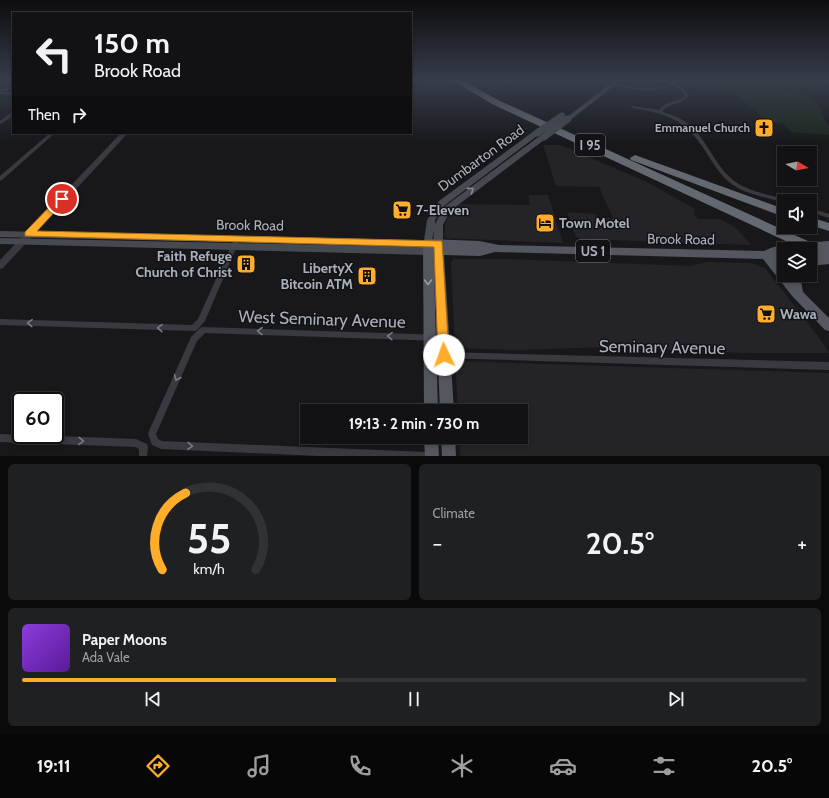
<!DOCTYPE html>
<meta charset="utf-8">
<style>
:root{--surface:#121214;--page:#1f2022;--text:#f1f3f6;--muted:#9c9ea0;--line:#313234;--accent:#ffad2b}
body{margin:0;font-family:Cabin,sans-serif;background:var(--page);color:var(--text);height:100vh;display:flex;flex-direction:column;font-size:15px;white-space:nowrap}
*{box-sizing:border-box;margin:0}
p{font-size:13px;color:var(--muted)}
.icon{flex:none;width:22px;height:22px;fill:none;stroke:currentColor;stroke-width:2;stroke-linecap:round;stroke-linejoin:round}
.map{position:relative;height:456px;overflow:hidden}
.details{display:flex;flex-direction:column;gap:8px;padding:8px;background:#0a0a0b;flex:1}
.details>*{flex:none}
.hud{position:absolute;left:12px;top:12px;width:400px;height:122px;border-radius:0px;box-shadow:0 2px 6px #0003,0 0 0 1px var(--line);background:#121214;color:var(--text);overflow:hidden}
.needle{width:26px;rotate:100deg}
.tools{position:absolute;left:777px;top:146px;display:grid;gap:8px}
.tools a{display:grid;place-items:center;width:40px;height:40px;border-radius:0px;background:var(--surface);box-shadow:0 2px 6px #0003,0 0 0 1px var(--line);font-size:20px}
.speed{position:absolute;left:12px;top:392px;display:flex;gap:8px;font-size:20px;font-weight:700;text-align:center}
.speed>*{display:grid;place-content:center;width:52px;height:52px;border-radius:50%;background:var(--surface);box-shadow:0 2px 6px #0003,0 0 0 1px var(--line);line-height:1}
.speed .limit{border:2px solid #111;border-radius:6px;background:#fff;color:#111}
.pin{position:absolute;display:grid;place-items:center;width:34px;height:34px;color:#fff;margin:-17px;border:2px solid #fff;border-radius:50%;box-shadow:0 1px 4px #0007}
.me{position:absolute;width:44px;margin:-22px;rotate:357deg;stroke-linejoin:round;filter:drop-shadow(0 0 3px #0008)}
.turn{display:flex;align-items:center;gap:14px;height:84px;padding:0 16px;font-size:18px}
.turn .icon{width:52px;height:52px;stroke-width:2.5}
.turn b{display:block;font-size:28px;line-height:34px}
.then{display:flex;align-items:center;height:38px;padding:0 16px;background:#0003;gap:8px;font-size:15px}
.big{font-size:30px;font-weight:700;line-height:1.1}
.details .widget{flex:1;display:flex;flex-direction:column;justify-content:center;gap:6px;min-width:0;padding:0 14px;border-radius:6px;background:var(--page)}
.details .dial{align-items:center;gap:0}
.dial svg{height:104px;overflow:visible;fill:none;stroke:var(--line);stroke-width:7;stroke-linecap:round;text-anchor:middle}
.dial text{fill:var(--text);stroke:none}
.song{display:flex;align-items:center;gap:12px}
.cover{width:48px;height:48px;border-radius:6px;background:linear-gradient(135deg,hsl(270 70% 55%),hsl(270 70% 35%))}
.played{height:4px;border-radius:2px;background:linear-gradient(90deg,var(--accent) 40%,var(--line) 40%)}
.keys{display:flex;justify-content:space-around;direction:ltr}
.heat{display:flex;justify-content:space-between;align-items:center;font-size:22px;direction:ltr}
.details .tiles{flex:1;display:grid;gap:8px;grid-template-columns:1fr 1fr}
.widget:last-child{grid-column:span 2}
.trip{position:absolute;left:300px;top:404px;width:228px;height:40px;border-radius:0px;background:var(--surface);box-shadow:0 2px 6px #0003,0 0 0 1px var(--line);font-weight:700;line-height:40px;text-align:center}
.tab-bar{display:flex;height:64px;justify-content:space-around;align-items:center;background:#070708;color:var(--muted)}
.tab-bar .icon{width:28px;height:28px}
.tab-bar .current{color:var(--accent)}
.tab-bar b{font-size:18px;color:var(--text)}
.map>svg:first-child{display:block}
.built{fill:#242428}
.green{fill:#1d261e}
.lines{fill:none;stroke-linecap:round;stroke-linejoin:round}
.minor{fill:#393a40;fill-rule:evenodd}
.tertiary{fill:#393a40;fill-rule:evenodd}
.secondary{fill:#464950;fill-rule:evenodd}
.primary{fill:#54575f;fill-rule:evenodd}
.motorway{fill:#646871;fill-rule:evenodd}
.secondary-bridge{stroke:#464950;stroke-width:7}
.primary-bridge{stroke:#54575f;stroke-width:10}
.oneway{stroke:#868c96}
.oneway2{stroke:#989ea9}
.oneway3{stroke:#777b84}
.route{fill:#ffad2b;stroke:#a6701c}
.labels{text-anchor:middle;stroke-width:3;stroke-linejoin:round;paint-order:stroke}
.far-poi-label{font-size:12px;font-weight:bold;fill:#a9b0bb;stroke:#131316;text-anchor:end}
.shield{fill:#131316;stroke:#7c818a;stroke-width:1}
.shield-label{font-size:13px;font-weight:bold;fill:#a9b0bb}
.street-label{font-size:14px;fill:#a9b0bb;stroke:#131316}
.poi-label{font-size:14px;font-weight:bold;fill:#a9b0bb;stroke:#131316;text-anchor:start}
.near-street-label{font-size:17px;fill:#a9b0bb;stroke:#131316}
</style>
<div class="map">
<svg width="829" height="456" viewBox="0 0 829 456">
<rect width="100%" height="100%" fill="#18181b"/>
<g class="built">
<path d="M543 145H561L649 183 695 209 694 214 698 219H721L736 228 751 245 582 239 576 237 567 212 595 214 597 218H613L599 187 556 186Z"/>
<path d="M528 195H548L563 243 446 238 444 235 446 220 459 204 530 205Z"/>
<path d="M453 259H508L690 266 707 262 751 263 765 268 818 336 829 353H743L608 347 519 350 455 348 451 263Z"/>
<path d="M455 361 829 373V456H460L459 437H521V411H458Z"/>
</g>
<path class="green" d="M727 85 764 87 811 97 821 109 822 115 829 127V135L791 132 782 123H768L748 104 732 92Z"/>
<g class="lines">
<g class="minor">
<path d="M678 80H683L677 84 684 88 689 96C682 104 671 103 663 110V112C672 115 681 118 688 124 707 139 714 164 732 179 747 192 769 194 787 200L788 201H784V203L783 202C765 197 743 194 729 182 716 171 709 155 699 142 682 117 660 113 633 108L631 107 633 106 659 110 665 104 683 98 685 96 681 90 674 85C656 92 639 92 621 87 616 86 610 84 606 82L608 81C632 88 654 93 678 80Z"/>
<path d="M13 87V89L0 91V89Z"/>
<path d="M0 92 13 93V95L0 94Z"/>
<path d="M11 113H13V116L0 124V121Z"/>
<path d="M50 133H55L2 180 0 181V176Z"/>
<path d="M810 208 829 214V218L810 212Z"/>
<path d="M235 237H237L240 239 205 321 197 330 194 331 0 325V319L192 325 198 319Z"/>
<path d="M203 327 443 335 446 336 447 338 446 340 443 341 205 333 197 341 156 434 158 439 162 441 426 452 429 453 430 456H319L161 449 152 445 148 434 149 431 191 337 200 328Z"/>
<path d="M443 352 829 362V370L443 358 440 357 439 355 440 353Z"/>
<path d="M0 434 136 439 147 444 148 447 147 456H139V449L135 447 0 442Z"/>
</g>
<path class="tertiary" d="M121 133H128L3 268 0 269V260Z"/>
<g class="secondary">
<path d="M615 80H622L570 120H566V118Z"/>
<path d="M534 131H540L541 133 445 205 435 220V224L444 207 541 135H544L548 137 450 211 443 225V244L441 246H435L433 244 434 230 431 245 428 246 0 237V231L424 240 427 220 439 201Z"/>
<path d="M0 238 428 247 431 249 433 251 431 253 428 255 0 244Z"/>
</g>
<g class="primary">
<path d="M428 239 479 241 499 245 764 251C772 247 782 243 789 249H784V262L777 261 784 270V275H800L803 292 829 318V331L825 330 793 297 763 259 495 252 480 256 444 255 454 411H440L434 269 438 411H424L423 243 424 240Z"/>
<path d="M829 256V264L810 266V258Z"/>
<path d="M424 437H438L439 456H425Z"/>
<path d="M441 437H455L456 456H442Z"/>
</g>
<g class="motorway">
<path d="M452 80H462L498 100 821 247 823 250 821 253 817 255 810 252V249H803L492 104Z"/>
<path d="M635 155 784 209V217L631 160 630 158Z"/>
<path d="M810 217 829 223V231L810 225Z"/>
</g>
<g class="secondary-bridge">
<path d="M537 133 562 116"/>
<path d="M544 137 568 119"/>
</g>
<g class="primary-bridge">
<path d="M795 249 829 246"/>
<path d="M810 256 829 254"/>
</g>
</g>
<defs><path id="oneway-chevron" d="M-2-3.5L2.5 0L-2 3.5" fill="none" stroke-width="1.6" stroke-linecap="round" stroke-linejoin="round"/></defs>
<use class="oneway" href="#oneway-chevron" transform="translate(471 190) rotate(-36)"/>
<use class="oneway2" href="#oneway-chevron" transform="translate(428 282) rotate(90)"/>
<g class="oneway3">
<use href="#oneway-chevron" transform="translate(30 323) rotate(-178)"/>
<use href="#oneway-chevron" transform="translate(160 328) rotate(-178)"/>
<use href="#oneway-chevron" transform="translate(260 331) rotate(-178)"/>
<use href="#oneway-chevron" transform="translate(390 336) rotate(-178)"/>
<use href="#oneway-chevron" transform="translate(177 378) rotate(113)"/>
<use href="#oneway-chevron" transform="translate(81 441) rotate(2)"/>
<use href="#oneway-chevron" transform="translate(190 446) rotate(2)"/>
</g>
<linearGradient id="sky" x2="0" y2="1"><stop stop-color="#0d0d0f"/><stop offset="0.56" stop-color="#373d4a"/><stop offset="1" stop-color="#373d4a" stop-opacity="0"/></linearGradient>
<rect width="829" height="144" fill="url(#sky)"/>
<path class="route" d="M62 196 65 197V201L37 231 442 241 449 355 448 359 444 361 439 359 438 355 434 247 25 236V232L59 197Z"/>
<defs>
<symbol id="church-square" viewBox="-11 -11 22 22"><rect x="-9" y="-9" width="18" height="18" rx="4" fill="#ffad2b" stroke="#131316"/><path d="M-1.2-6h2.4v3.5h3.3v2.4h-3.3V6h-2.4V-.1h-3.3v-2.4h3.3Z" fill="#111"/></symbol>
<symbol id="supermarket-square" viewBox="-11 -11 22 22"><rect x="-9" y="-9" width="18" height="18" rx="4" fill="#ffad2b" stroke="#131316"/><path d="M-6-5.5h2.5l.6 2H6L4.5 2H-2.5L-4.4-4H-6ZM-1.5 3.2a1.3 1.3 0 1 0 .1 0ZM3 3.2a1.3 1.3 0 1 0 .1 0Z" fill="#111"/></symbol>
<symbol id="hotel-square" viewBox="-11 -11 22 22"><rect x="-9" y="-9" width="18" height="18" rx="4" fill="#ffad2b" stroke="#131316"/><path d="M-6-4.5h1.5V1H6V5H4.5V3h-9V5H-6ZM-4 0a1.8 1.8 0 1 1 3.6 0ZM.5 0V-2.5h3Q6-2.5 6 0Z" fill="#111"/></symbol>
<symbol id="building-square" viewBox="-11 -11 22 22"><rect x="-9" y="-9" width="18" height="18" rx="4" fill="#ffad2b" stroke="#131316"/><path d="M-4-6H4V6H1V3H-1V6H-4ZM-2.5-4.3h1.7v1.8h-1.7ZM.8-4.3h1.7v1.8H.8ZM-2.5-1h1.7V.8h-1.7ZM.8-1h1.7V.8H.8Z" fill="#111"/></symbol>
</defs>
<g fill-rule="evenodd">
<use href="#church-square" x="753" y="117" width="22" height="22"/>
<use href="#supermarket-square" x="391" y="199" width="22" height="22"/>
<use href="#hotel-square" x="534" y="212" width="22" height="22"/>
<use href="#building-square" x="235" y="253" width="22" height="22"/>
<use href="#building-square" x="356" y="265" width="22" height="22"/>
<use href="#supermarket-square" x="755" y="303" width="22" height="22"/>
</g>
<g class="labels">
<g class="far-poi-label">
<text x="750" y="132">Emmanuel Church</text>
</g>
<g class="shield">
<rect x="575" y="134" width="30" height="22" rx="3"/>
<rect x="576" y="240" width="34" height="22" rx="3"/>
</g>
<g class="shield-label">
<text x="590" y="150">I 95</text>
<text x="593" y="256">US 1</text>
</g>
<g class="street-label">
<text transform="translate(481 158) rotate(-36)" y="5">Dumbarton Road</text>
<text transform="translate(250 225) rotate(1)" y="5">Brook Road</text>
<text transform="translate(681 239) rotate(1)" y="5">Brook Road</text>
</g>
<g class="poi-label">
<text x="416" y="215">7-Eleven</text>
<text x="559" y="228">Town Motel</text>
<text x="232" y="261" text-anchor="end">Faith Refuge<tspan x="232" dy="16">Church of Christ</tspan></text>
<text x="353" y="273" text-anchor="end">LibertyX<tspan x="353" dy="16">Bitcoin ATM</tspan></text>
<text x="780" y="319">Wawa</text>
</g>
<g class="near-street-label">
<text transform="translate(322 319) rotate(2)" y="6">West Seminary Avenue</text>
<text transform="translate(662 347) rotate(1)" y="6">Seminary Avenue</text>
</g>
</g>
</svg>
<div class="tools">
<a><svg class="needle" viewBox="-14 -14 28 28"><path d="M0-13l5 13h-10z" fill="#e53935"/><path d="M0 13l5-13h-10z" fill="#9c9ea0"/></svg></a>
<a><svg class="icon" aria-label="sound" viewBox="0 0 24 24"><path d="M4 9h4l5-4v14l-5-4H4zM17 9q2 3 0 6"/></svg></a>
<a><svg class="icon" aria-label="layers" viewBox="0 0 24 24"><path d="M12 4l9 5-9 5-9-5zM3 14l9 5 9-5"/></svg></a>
</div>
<div class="speed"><div class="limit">60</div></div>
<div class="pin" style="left:62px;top:199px;background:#d93025"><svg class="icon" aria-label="arrive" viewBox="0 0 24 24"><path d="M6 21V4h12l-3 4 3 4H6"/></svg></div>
<svg class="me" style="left:444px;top:355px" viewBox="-20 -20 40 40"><circle r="19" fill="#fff"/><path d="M0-13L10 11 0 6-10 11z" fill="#ffad2b"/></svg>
<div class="trip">19:13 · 2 min · 730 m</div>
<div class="hud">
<div class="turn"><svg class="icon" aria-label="left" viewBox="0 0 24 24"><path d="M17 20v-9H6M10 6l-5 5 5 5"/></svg><div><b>150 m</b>Brook Road</div></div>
<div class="then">Then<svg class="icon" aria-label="right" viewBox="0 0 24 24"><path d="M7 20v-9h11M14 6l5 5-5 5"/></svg></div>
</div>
</div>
<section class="details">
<div class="tiles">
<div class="widget dial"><svg viewBox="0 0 100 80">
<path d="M14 69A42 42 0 1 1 86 69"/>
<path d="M14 69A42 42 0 0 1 32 10" stroke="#ffad2b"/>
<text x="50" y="56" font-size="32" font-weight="700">55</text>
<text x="50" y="72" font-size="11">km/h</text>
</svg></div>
<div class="widget"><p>Climate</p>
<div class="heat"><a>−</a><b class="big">20.5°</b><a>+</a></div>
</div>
<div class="widget">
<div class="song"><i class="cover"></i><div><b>Paper Moons</b><p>Ada Vale</p></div></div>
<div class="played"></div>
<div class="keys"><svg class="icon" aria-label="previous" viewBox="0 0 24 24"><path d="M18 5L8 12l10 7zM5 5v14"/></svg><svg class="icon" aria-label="pause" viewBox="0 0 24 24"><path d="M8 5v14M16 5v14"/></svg><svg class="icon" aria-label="next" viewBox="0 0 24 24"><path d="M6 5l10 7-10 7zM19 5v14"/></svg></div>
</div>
</div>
</section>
<nav class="tab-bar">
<b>19:11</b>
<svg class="icon current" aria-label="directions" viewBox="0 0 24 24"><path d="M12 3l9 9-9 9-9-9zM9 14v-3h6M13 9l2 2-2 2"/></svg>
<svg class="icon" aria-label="music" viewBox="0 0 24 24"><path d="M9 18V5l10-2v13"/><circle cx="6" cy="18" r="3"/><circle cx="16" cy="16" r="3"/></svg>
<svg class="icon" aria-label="phone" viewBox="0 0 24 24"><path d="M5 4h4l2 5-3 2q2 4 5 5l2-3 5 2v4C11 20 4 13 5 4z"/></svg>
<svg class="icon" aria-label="climate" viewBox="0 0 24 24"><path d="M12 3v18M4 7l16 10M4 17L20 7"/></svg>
<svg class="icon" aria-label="car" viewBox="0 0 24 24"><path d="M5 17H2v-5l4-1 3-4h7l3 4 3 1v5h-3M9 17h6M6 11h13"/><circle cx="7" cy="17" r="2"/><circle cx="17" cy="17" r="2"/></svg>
<svg class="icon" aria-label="filters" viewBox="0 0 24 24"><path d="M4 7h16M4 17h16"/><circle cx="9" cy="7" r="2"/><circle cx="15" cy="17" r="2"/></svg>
<b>20.5°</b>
</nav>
